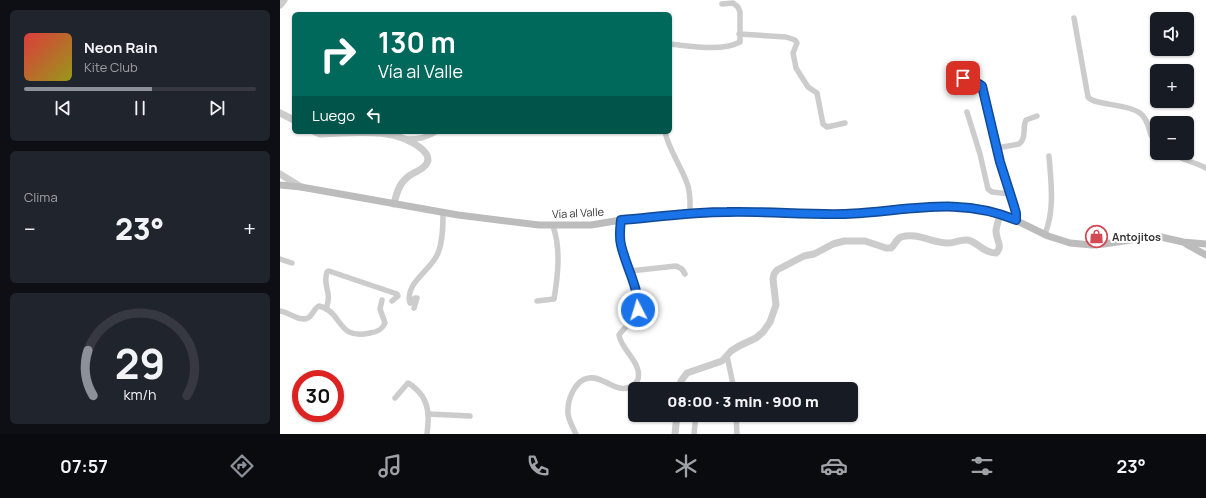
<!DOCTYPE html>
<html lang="es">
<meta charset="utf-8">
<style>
:root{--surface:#171b24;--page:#20242c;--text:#f1f3f6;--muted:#9ea1a6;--line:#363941;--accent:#8c9099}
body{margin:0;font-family:Manrope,sans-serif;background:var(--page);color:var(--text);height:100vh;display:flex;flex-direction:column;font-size:15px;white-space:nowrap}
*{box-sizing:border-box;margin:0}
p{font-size:13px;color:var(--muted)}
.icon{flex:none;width:22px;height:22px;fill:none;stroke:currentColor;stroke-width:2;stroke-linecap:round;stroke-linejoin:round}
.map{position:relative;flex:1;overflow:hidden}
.details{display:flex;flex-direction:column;gap:10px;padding:10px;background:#0d0f14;width:280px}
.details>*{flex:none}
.top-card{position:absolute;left:12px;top:12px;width:380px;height:122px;border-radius:6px;box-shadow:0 1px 3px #0004;background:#00695c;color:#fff;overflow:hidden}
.fabs{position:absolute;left:870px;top:12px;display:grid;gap:8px}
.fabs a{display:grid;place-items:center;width:44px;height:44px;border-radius:6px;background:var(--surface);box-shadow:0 1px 3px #0004;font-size:20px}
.speed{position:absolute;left:12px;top:370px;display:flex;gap:8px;font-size:20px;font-weight:700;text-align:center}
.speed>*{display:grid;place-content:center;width:52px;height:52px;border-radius:50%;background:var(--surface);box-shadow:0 1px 3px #0004;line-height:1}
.speed .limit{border:6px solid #d22;background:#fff;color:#111}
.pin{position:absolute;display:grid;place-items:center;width:34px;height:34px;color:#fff;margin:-17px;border-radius:8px;box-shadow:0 2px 6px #0006}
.me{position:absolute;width:44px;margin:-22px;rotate:355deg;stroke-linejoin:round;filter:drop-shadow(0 0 3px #0008)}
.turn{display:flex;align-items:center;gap:14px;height:84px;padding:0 20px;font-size:18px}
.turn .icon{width:52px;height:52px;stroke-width:2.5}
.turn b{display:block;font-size:28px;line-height:34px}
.then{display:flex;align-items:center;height:38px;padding:0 20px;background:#0003;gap:8px;font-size:15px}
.big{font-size:30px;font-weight:800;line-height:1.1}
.details .widget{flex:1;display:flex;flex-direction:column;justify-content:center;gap:6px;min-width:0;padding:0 14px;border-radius:6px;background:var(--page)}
.details .dial{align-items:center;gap:0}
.dial svg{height:104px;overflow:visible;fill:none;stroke:var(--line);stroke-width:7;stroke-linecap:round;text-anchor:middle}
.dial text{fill:var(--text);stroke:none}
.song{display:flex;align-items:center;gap:12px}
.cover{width:48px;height:48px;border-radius:6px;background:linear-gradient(135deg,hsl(0 70% 55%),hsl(60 70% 35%))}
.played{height:4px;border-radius:2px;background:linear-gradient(90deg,var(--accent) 55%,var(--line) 55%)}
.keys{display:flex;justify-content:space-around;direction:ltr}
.heat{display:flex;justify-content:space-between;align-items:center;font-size:22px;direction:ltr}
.trip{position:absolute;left:348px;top:382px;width:230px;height:40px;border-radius:6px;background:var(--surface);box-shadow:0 1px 3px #0004;font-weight:800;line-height:40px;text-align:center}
.dock{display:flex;height:64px;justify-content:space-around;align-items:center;background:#090b0e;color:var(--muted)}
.dock .icon{width:28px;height:28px}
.dock .current{color:var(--accent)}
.dock b{font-size:18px;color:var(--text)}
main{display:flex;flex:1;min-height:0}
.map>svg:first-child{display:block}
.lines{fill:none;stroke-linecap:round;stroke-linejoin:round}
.minor{stroke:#ccc;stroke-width:5.5}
.tertiary{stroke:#ccc;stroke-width:7}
.secondary{stroke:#bcbcbc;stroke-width:7}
.route-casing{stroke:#114b97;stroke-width:10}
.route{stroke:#1a73e8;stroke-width:7}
.labels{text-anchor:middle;stroke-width:4;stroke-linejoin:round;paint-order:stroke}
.street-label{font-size:11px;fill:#323232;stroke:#fff}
.poi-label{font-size:11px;font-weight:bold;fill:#323232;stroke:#fff;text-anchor:start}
</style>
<main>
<section class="details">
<div class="widget">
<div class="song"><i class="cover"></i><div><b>Neon Rain</b><p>Kite Club</p></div></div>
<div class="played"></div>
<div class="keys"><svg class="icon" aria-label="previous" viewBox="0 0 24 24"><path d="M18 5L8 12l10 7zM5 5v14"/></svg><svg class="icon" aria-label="pause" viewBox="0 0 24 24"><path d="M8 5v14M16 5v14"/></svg><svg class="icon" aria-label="next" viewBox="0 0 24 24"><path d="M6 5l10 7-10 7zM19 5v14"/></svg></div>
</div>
<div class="widget"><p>Clima</p>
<div class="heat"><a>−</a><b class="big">23°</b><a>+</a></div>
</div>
<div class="widget dial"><svg viewBox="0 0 100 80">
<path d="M14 69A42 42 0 1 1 86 69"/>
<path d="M14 69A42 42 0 0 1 10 34" stroke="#8c9099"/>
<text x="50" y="56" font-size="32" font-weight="700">29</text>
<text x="50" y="72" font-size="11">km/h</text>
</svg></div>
</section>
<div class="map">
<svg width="926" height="434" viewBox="0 0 926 434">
<rect width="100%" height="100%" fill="#fff"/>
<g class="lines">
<g class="minor">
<path d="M794 18 808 97C815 106 846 103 860 113 868 119 868 128 871 135 873 138 875 140 877 143"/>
<path d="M459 34 506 37 515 40 517 43 513 53 516 68 528 87 537 93 543 124 547 127 565 123"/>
<path d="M390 44C410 46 441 52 460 42V12L458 7 453 3 442 4"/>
<path d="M679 64C684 89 690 75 702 86L717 148 734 206 736 213 735 220"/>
<path d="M687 112 700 154 708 189 712 192 730 194"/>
<path d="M385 132C389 150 401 166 407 183 411 193 410 204 410 214"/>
<path d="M127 139C138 139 146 138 156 132"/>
<path d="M717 148 739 144C747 138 742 128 746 120L757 116"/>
<path d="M891 153C902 160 915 162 926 168"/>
<path d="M765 234C775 209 771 182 769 156"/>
<path d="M0 259 12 263"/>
<path d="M350 271 396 266 402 269 405 274"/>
<path d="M257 301 274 299C278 275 281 249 273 226"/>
<path d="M134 308 137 298H135L130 303C124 283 152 270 158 253 163 241 163 225 163 212"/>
<path d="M46 309C53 291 42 287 47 272L49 271 117 294 118 296 112 301"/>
<path d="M0 311C9 312 19 322 28 318 33 315 34 308 39 306 63 311 56 341 90 333 97 332 102 330 105 323L100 309 102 300"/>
<path d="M447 356 454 389"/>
<path d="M115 398 128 383C132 385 135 388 138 391 150 403 149 419 147 434"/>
<path d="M148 414 190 416"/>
<path d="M456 415 457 434"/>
<path d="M296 434C293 428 289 421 288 414 287 401 294 380 309 378 325 376 336 395 352 386 355 384 357 382 358 379 362 362 341 350 339 335 344 327 355 321 358 311 363 294 345 262 341 245 339 237 340 228 341 220"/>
<path d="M414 434 416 415"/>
</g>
<g class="tertiary">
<path d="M0 5 4 0"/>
<path d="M0 113 14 120"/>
<path d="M35 132 40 134C73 133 116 126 143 150 147 154 150 158 147 163 144 169 137 171 132 174 120 181 117 191 114 204"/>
<path d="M0 174 21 187"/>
<path d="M399 389 401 381 407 373 442 361 451 351 459 346 476 338 483 332 490 322 496 305 493 279 494 274 497 270 524 256 534 254 553 244 564 241H585L606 248H611C615 245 616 239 621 237 637 232 652 243 667 243 675 244 683 237 691 241 700 245 705 253 716 253 724 246 715 239 716 230 717 224 719 219 720 214"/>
<path d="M395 434 397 415"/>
</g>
<g class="secondary">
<path d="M0 185 21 187 178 215 259 225H311L341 220 423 213 472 212 554 214 589 213 670 206 700 209 725 215 768 236 790 243 812 245 824 244 857 239 881 237 903 242 926 244"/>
<path d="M906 244 926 255"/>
</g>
</g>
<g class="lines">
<defs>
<path id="route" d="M358 310C359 287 346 267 341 245 339 237 340 228 341 220 376 217 412 212 447 212 486 211 526 215 565 214 624 212 678 195 736 220V213L734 206 720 162 702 86C696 81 689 82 683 78"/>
</defs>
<use href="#route" class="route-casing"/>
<use href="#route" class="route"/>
</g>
<defs>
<symbol id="shop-ring" viewBox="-11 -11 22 22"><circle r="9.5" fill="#fff" stroke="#d24a54" stroke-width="1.5"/><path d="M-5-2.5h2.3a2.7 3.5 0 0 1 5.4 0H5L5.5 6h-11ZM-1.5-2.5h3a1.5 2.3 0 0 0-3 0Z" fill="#d24a54"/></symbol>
</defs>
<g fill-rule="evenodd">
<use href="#shop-ring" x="804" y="224" width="25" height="25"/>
</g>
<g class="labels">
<g class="street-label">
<text transform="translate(298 213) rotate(-3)" y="4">Vía al Valle</text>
</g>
<g class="poi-label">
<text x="832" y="241">Antojitos</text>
</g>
</g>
</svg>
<div class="fabs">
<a><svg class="icon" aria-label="sound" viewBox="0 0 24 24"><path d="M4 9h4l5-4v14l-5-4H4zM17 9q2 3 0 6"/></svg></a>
<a>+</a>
<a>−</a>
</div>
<div class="speed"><div class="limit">30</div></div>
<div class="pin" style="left:683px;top:78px;background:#d93025"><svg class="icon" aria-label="arrive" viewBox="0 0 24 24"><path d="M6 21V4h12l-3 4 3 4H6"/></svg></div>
<svg class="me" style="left:358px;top:310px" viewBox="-20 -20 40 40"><circle r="17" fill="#1a73e8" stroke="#fff" stroke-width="3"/><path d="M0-11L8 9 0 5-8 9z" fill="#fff"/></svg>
<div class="trip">08:00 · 3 min · 900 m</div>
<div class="top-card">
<div class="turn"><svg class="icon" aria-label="right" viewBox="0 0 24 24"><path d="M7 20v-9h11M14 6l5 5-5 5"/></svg><div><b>130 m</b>Vía al Valle</div></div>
<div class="then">Luego<svg class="icon" aria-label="left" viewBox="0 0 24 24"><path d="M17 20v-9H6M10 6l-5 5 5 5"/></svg></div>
</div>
</div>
</main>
<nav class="dock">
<b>07:57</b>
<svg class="icon current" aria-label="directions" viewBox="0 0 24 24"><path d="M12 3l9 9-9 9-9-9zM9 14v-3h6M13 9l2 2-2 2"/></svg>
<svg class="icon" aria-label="music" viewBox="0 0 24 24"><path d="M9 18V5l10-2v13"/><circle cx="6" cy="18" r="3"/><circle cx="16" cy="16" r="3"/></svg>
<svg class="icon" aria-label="phone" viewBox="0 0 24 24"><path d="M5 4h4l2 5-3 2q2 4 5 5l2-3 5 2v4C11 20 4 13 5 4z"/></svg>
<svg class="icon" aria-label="climate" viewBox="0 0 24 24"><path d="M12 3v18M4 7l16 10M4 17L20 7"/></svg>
<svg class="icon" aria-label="car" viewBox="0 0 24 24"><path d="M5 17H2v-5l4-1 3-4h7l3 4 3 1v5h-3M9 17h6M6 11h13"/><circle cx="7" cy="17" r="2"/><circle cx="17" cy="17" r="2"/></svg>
<svg class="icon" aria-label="filters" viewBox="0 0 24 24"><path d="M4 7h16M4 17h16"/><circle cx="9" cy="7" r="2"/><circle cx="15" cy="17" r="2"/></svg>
<b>23°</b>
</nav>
